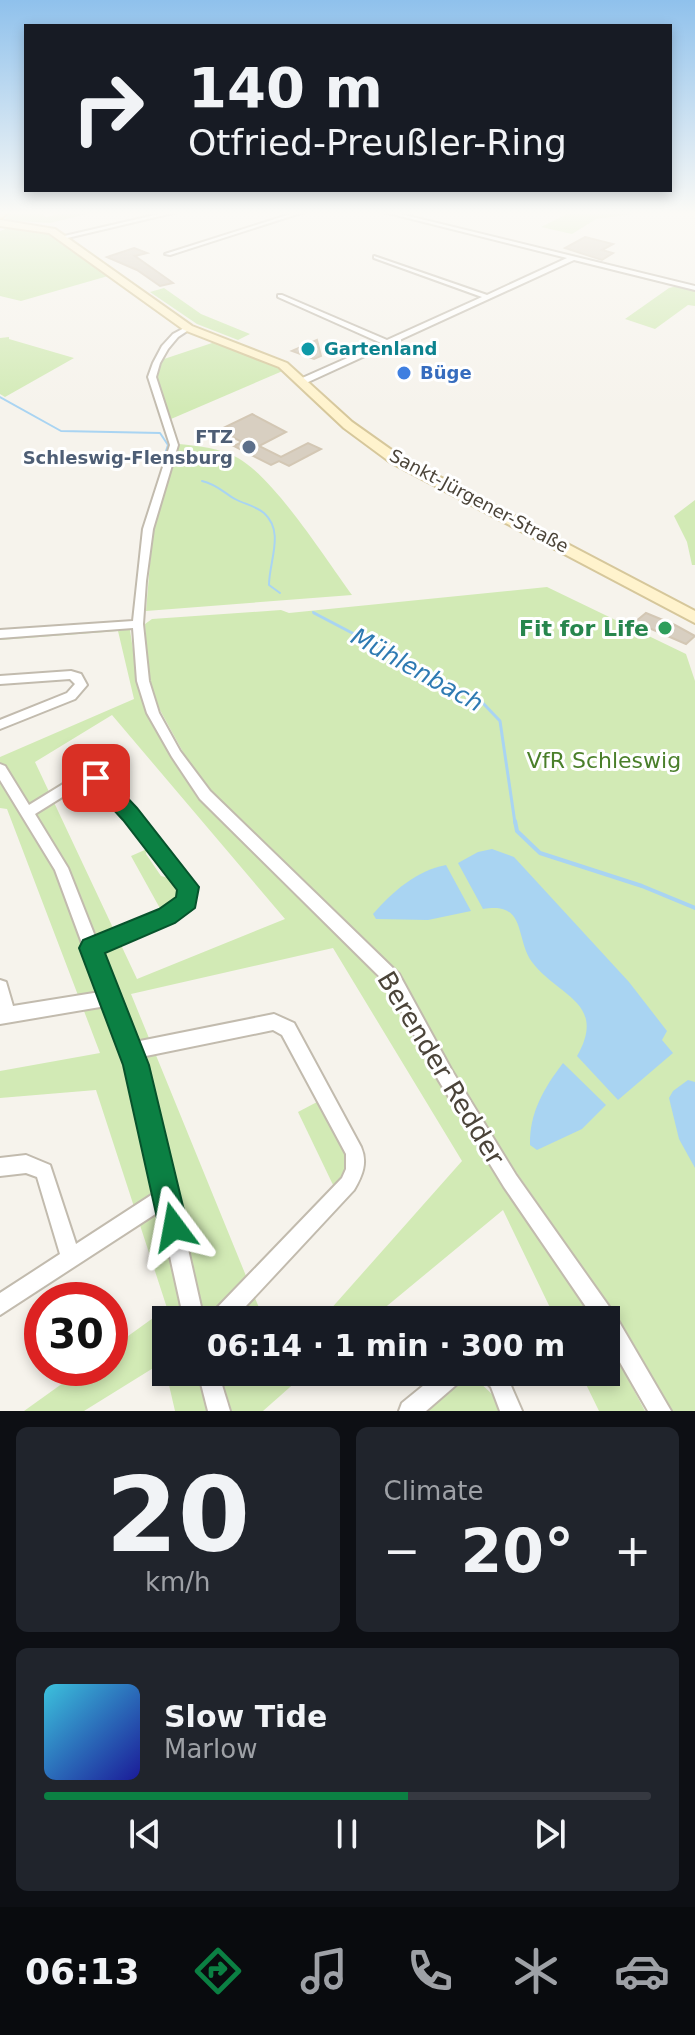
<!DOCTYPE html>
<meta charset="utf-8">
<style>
:root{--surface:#171b24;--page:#20242c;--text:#f1f3f6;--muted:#9ea1a6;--line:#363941;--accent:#0b8043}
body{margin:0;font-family:"DejaVu Sans",sans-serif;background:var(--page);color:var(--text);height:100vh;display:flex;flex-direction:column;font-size:30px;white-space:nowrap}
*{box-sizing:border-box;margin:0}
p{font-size:26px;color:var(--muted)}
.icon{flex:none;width:44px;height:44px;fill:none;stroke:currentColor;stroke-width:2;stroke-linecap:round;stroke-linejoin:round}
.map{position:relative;height:1411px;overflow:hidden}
.sheet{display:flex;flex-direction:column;gap:16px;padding:16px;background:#0d0f14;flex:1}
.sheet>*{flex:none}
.banner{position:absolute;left:24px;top:24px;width:648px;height:168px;border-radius:0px;box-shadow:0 4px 12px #0003;background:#171b24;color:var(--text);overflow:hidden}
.speed{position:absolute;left:24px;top:1282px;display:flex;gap:16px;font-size:40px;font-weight:700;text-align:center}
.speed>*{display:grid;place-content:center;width:104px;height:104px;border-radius:50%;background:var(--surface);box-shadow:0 4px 12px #0003;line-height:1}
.speed .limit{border:12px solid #d22;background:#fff;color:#111}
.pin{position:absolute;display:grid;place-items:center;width:68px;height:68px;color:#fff;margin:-34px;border-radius:16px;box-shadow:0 4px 12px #0006}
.me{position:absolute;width:88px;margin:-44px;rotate:347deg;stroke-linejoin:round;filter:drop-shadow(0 0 6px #0008)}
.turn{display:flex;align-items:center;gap:28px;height:168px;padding:0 32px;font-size:36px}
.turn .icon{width:104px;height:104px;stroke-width:2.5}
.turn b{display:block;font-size:56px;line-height:68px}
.big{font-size:60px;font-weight:800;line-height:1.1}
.sheet .card{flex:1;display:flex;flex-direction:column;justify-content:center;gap:12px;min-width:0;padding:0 28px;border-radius:12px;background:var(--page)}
.sheet .dial{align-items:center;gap:0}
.dial b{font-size:104px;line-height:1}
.song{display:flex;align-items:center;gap:24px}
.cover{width:96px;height:96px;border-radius:12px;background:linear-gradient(135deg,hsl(190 70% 55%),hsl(240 70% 35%))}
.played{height:8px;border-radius:4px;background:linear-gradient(90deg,var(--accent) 60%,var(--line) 60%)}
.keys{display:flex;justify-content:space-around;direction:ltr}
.heat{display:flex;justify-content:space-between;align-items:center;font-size:44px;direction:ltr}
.sheet .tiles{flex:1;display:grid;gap:16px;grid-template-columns:1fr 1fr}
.card:last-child{grid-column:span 2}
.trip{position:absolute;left:152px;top:1306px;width:468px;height:80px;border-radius:0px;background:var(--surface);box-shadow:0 4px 12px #0003;font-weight:800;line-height:80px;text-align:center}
.dock{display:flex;height:128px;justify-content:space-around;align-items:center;background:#090b0e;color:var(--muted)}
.dock .icon{width:56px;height:56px}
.dock .current{color:var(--accent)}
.dock b{font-size:36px;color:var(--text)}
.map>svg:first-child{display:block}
.green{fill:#d2eab5;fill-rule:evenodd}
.water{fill:#a9d4f2}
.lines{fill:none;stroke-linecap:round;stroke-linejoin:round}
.stream-far2{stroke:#a9d4f2;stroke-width:2}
.stream-far1{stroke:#a9d4f2;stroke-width:3}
.stream{stroke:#a9d4f2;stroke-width:4}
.building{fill:#d8cfc1;stroke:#d3c7b4;stroke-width:2}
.street-casing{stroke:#c2bbae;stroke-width:4}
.secondary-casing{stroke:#d6c79b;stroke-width:4}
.primary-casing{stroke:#e6c16a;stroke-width:4}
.street{fill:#fff;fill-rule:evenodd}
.secondary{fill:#fff3cd;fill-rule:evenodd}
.primary{fill:#ffe39c;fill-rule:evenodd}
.route{fill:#0b8043;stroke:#07532c;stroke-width:2}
.culture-dot{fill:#0f9aa8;stroke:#fff;stroke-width:3}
.shop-dot{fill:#3f7fe0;stroke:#fff;stroke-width:3}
.service-dot{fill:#5c6f8a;stroke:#fff;stroke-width:3}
.leisure-dot{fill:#2e9e5b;stroke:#fff;stroke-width:3}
.labels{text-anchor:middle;stroke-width:6;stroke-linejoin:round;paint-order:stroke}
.far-culture-label{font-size:18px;font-weight:bold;fill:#0d838f;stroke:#fff;text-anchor:start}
.far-shop-label{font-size:18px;font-weight:bold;fill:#366cbe;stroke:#fff;text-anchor:start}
.far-service-label{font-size:18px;font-weight:bold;fill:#4e5e75;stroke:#fff;text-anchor:end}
.far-street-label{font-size:18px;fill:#4b4439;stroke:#fff}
.leisure-label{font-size:22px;font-weight:bold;fill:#27864d;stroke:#fff;text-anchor:end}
.park-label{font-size:22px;fill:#4a7f2a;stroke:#fff}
.water-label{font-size:24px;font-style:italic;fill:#2e7ab2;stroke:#fff}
.near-street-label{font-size:26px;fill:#4b4439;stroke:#fff}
</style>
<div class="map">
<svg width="695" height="1411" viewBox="0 0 695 1411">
<rect width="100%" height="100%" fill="#f6f3ec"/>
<g class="green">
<path d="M11 212H41L46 217 69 212H95L50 223 4 220Z"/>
<path d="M571 212H648L596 219 572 234 541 227Z"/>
<path d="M11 227 48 234 108 276 21 301 0 296V231Z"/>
<path d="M677 286 695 291V306L688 305 655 329 625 319 669 288Z"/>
<path d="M164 288 201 314 250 334 238 340 197 324 150 292Z"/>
<path d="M9 337V339L74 358 5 397 0 394V338Z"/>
<path d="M215 342 285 370 171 419 156 377 161 360Z"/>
<path d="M179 444C199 446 220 448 238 458 275 479 325 558 352 595L146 611 153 528Z"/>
<path d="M695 500V565H692L687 542 674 516Z"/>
<path d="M547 587 686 654 695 681V1411H672L625 1329 510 1163 449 1067 396 971 267 851 195 774 155 701 147 666 145 624 152 619 281 610 289 613Z"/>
<path d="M112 628 130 630 138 683 156 731 180 772 208 807 373 971 497 1178 595 1320H556L503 1210 370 1320H321L462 1161 333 948 131 994 264 1320H166V1371L163 1362 84 1411H24L84 1368H110V1349L167 1308 96 1090 0 1098V1071L100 1053 7 809 0 808V757L134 699 118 631 0 640V637ZM112 715 285 919 137 979 35 762Z"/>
<path d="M147 849 146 854 161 876 169 878 179 892 176 904 162 912 131 856Z"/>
<path d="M317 1102 347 1156V1172L335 1189 298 1112Z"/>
<path d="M606 1338 645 1411H599L580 1372H606Z"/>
<path d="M166 1372H307L263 1411H175Z"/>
<path d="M476 1379 495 1397 500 1411H427L462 1381Z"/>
</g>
<g class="water">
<path d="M492 849 514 857 629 982 667 1031 662 1040 673 1053 618 1100 577 1056C608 1002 557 996 532 962 515 939 527 901 483 909L458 863 478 852Z"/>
<path d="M446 865 471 911 428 920 376 919 373 914C392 892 417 870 446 865Z"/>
<path d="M563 1063 606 1105 582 1129 537 1150 530 1145C529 1113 544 1088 563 1063Z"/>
<path d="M688 1080 695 1082V1168L679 1139 669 1098 673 1091Z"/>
</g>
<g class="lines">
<g class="stream-far2">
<path d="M0 397 61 431 160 433 168 445 164 457 168 459"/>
<path d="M202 481C216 484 223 492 235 499 244 504 256 506 264 513 285 532 269 561 269 585L280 593"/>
<path d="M313 612 318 615"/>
</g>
<path class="stream-far1" d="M314 613 480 700 500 721 515 823"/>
<path class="stream" d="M515 821 517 831 540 853 642 886 695 908"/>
</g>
<g class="building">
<path d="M585 237 613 244 602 250 613 253 602 260 565 248Z"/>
<path d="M134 248 147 253 135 256 173 283 160 286 137 270 107 257Z"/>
<path d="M317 340 321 356 314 359 292 351Z"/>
<path d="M252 414 286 432 259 446 281 457 308 443 321 449 289 466 279 461 271 465 234 446 242 442 219 430Z"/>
<path d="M646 613 675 625 695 636 686 644 635 622Z"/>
</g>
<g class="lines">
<defs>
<g id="street">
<path d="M168 212H177L63 239 60 237Z"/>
<path d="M297 212H304L170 255 165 254Z"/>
<path d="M384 212H392L695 286V290L574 260 306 383H300V379L381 343 278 297V295H282L387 340 482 297 374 258V256L487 295 567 258Z"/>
<path d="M188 326 191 328 190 329 178 337 168 349 160 363 156 377 178 445 153 529 146 581 143 624 149 681 159 713 180 751 210 791 399 974 451 1069 516 1175 615 1315 671 1411H648L606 1338V1320H595L504 1187 439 1081 387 984 200 799 172 757 147 713 137 681 133 628 0 638V630L133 621 143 529 170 445 148 377 153 363 162 346 173 334Z"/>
<path d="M71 671 81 674 87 685 75 699 0 729V720L67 693 75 684 70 679 0 684V676Z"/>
<path d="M0 764 5 766 29 805 81 773 86 771 106 776 195 887 192 905 172 921 100 951 135 1042 274 1014 294 1023 361 1147C368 1163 362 1176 354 1190L233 1320H209L212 1313 342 1178 346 1169V1154L282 1035 273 1030 141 1057 176 1196 204 1320H184L160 1211 0 1315V1293L60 1254 37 1177 26 1173 0 1176V1158L26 1155 50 1165 76 1244 156 1192 128 1065 106 1006 0 1024V980L6 982 13 1006 100 992 55 870 0 780ZM88 781 97 784 181 889 180 898 162 911 96 939 68 868 35 814Z"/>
<path d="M198 1372H218L230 1411H208Z"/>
<path d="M440 1372H466L463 1379 426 1411H399L402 1403Z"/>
<path d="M480 1372H505L522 1411H500L491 1387 483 1379Z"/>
</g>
<path id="secondary" d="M0 220 55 229 192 326 287 363 352 422 400 456 695 611V623L390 462 344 428 279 367 184 330 49 233 0 226Z"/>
<path id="primary" d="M0 212H9L0 219Z"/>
</defs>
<use href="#street" class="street-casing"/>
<use href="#secondary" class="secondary-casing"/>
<use href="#primary" class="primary-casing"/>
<use href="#street" class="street"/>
<use href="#secondary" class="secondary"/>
<use href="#primary" class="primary"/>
</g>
<linearGradient id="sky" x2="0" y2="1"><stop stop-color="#8fc1ec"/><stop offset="0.52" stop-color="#fbfaf6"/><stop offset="1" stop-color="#fbfaf6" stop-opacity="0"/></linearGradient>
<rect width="695" height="409" fill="url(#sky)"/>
<path class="route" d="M96 770 103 772 137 808 199 887 195 908 175 923 105 953 149 1065 188 1227 184 1237 174 1241 164 1237 159 1227 123 1065 79 948 83 940 159 909 176 897 177 890 123 820 89 783 86 778 89 772Z"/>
<circle class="culture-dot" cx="308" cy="349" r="8"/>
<circle class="shop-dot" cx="404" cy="373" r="8"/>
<circle class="service-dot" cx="249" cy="447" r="8"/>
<circle class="leisure-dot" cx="665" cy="628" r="8"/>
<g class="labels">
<g class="far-culture-label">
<text x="324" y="355">Gartenland</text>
</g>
<g class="far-shop-label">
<text x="420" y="379">Büge</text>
</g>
<g class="far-service-label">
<text x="233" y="443">FTZ<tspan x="233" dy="21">Schleswig-Flensburg</tspan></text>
</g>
<g class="far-street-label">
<text transform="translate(479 501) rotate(28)" y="6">Sankt-Jürgener-Straße</text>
</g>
<g class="leisure-label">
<text x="649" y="636">Fit for Life</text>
</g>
<g class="park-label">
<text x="604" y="768">VfR Schleswig</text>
</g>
<g class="water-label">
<text transform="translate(417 670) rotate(29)" y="8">Mühlenbach</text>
</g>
<g class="near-street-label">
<text transform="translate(441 1068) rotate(59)" y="9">Berender Redder</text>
</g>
</g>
</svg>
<div class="speed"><div class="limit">30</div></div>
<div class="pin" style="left:96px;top:778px;background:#d93025"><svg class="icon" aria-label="arrive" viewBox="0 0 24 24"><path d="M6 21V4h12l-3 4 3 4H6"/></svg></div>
<svg class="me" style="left:174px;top:1227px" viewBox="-20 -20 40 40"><path d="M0-17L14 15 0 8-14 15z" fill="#0b8043" stroke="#fff" stroke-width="4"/></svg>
<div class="trip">06:14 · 1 min · 300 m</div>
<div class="banner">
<div class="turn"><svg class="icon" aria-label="right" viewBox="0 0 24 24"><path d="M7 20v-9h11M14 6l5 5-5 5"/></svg><div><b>140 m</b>Otfried-Preußler-Ring</div></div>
</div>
</div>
<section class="sheet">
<div class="tiles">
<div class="card dial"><b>20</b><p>km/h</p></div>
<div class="card"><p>Climate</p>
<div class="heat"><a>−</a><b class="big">20°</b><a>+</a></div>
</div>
<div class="card">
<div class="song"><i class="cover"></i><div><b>Slow Tide</b><p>Marlow</p></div></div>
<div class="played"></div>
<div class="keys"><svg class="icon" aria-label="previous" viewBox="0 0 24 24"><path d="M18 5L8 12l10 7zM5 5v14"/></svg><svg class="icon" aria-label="pause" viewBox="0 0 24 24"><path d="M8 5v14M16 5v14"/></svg><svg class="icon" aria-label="next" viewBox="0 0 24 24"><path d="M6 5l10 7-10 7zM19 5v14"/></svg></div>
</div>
</div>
</section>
<nav class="dock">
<b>06:13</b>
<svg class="icon current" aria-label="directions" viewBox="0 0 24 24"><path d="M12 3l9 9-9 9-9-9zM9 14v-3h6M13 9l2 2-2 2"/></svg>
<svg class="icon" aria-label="music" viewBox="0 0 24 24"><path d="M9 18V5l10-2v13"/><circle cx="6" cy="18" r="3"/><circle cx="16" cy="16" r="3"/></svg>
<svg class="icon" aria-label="phone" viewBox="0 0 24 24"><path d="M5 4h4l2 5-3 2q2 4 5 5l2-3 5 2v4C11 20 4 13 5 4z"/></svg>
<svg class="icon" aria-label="climate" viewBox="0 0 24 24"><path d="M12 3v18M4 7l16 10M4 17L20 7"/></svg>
<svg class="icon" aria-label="car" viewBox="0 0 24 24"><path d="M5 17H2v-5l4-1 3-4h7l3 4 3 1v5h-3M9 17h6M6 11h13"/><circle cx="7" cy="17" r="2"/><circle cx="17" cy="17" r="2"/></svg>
</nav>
